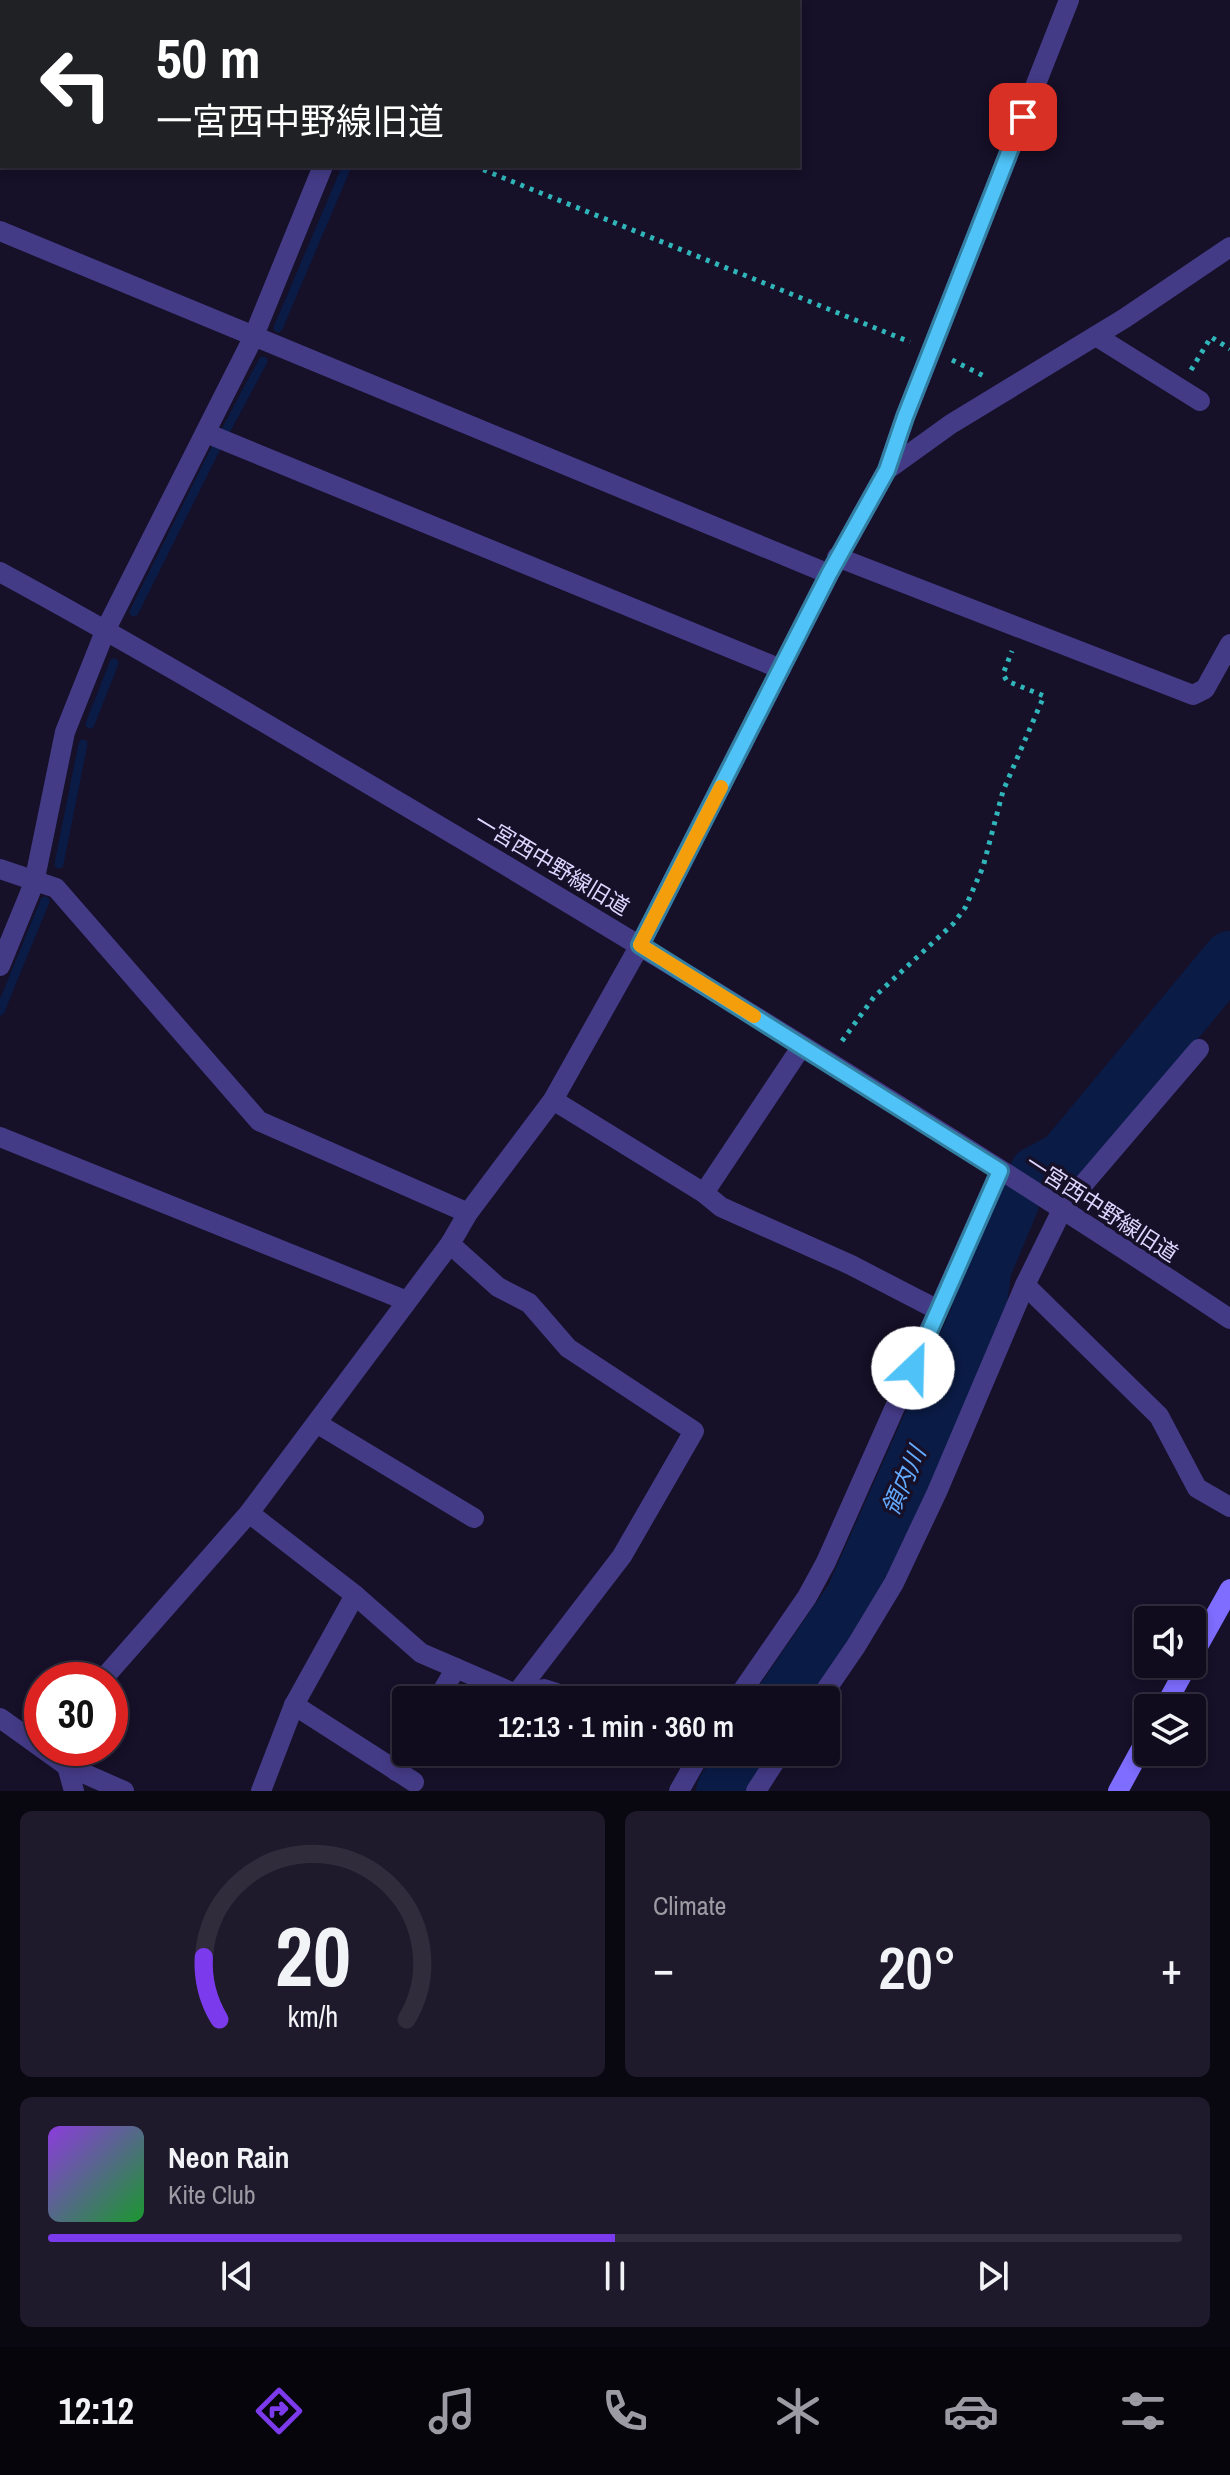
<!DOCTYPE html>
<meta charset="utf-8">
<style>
:root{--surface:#100c1e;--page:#1e1a2b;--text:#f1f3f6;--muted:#9c9ba4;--line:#302c3c;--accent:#7c3aed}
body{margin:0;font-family:"Archivo Narrow","Noto Sans JP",sans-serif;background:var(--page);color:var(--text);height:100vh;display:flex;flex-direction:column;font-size:30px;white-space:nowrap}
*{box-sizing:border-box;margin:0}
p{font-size:26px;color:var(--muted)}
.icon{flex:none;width:44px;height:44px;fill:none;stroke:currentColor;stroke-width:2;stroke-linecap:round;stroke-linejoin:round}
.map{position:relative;height:1791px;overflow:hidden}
.details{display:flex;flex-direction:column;gap:20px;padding:20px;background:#090710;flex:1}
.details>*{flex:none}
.guide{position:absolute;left:0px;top:0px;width:800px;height:168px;box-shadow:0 4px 12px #0003,0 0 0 2px var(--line);background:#202124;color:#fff;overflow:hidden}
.fabs{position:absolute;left:1134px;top:1606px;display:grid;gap:16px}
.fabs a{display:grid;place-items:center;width:72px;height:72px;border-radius:8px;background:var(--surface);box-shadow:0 4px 12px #0003,0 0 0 2px var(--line);font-size:40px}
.speed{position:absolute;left:24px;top:1662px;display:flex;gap:16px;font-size:40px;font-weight:700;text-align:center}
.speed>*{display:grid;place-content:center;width:104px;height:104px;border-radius:50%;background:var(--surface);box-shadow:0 4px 12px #0003,0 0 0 2px var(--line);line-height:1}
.speed .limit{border:12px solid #d22;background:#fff;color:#111}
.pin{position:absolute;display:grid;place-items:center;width:68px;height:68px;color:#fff;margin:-34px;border-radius:16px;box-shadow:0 4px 12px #0006}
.me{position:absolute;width:88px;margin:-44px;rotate:24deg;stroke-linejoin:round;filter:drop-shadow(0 0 6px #0008)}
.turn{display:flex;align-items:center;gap:28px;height:168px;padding:0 24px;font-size:36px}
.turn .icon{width:104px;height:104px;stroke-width:2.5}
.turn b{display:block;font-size:56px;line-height:68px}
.big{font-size:60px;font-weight:600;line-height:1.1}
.details .card{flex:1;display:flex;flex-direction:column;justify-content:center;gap:12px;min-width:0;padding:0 28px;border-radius:12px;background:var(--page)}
.details .dial{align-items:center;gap:0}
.dial svg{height:208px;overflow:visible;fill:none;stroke:var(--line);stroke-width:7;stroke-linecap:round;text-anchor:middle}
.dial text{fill:var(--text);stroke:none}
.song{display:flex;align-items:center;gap:24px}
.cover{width:96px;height:96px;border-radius:12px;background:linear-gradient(135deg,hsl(270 70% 55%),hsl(130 70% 35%))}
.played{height:8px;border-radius:4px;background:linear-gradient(90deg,var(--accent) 50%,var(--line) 50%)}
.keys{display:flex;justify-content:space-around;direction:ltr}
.heat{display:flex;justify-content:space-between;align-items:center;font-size:44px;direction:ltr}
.details .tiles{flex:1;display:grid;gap:20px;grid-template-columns:1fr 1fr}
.card:last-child{grid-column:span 2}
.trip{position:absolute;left:392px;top:1686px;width:448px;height:80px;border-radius:8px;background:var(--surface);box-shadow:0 4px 12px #0003,0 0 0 2px var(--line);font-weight:600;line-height:80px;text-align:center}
.dock{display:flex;height:128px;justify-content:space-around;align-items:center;background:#06050c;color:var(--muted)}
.dock .icon{width:56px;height:56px}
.dock .active{color:var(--accent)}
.dock b{font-size:36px;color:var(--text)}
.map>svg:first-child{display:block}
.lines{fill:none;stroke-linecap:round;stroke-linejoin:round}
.stream{stroke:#0a1b46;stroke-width:9}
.river{stroke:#0a1b46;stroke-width:54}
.path{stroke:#30b6ba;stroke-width:5;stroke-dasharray:4 6;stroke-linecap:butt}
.minor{stroke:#443b87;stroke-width:20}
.tertiary{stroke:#443b87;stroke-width:20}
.secondary{stroke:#7e6dff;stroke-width:20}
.route-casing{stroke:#337fa1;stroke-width:20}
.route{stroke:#4fc3f7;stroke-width:14}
.slow{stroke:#f59e0b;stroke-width:14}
.labels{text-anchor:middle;stroke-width:7;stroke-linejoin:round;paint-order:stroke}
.street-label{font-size:22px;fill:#dfd6ff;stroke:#161028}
.water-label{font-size:24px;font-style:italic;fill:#64aaff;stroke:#161028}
</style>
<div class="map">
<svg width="1230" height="1791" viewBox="0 0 1230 1791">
<rect width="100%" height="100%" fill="#161028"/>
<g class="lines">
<g class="stream">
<path d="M414 2 415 0"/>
<path d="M278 328 347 166"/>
<path d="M225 432 263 361"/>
<path d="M134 612 217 446"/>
<path d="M90 724 114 663"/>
<path d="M59 864 83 744"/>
<path d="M0 1011 45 901"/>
</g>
<g class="river">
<path d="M1036 1173 1064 1158 1230 958"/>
<path d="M782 1700 852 1598 978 1315 985 1267 1012 1203"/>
<path d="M723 1791 747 1752"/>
</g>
<g class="path">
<path d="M72 0 77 2"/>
<path d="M474 166 910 342"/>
<path d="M952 360 986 377"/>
<path d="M1191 370 1211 337 1230 349"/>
<path d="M842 1041 874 997 953 924 965 908 983 867 1003 791 1044 696 1007 681 1003 674 1012 651"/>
</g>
<g class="minor">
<path d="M392 2V0"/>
<path d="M0 231 829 574"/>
<path d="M1096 336 1200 401"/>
<path d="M206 433 781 669"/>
<path d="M887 470 905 417 1069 0"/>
<path d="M837 557 1193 695 1205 689 1230 644"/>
<path d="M0 869 56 888 259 1121 468 1213"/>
<path d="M0 966 34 883 65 732 106 629 253 338 323 166"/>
<path d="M553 1100 704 1193 802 1046"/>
<path d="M0 1137 407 1301"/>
<path d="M704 1193 721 1207 851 1265 938 1310"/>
<path d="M1025 1285 1159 1416 1197 1488 1230 1507"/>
<path d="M318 1424 474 1518"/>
<path d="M249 1513 355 1595 421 1653 516 1694 622 1556 694 1431 568 1348 529 1303 498 1287 450 1244"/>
<path d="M102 1680 249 1513 450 1244 468 1213 553 1100 640 945 829 574 887 470 951 424 1125 318 1230 247"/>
<path d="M516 1694 544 1689 578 1700"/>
<path d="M437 1700 456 1668"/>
<path d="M736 1700 807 1597 826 1562 1000 1171"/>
<path d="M819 1700 856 1646 894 1583 937 1492 1025 1285 1063 1208 1199 1049"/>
<path d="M294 1705 414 1782"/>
<path d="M0 1718 67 1766 124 1791"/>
<path d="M71 1748 67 1766 74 1791"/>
<path d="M396 1771 407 1752"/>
<path d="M261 1791 294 1705 355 1595"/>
<path d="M679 1791 701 1752"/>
<path d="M756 1791 781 1752"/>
</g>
<path class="tertiary" d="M0 572C144 650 285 735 426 818 698 979 967 1144 1230 1319"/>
<g class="secondary">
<path d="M1192 1657 1230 1589"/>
<path d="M1164 1708 1188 1664"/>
<path d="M1118 1791 1148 1736"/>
</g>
</g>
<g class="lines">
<defs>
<path id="route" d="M913 1368 1000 1171 640 945 829 574 887 470 905 417 1023 117"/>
</defs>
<use href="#route" class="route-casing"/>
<use href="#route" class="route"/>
<path class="slow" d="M721 787 640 945 754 1016"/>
</g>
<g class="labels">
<g class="street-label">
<text transform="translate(552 864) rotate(31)" y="8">一宮西中野線旧道</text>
<text transform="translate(1102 1208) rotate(33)" y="8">一宮西中野線旧道</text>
</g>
<g class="water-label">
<text transform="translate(904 1481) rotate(-66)" y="8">領内川</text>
</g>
</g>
</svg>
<div class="fabs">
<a><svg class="icon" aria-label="sound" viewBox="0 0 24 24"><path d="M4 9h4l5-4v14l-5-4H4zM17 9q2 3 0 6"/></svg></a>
<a><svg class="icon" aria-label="layers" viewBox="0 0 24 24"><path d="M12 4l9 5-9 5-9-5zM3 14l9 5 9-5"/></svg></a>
</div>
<div class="speed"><div class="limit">30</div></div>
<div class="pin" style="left:1023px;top:117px;background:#d93025"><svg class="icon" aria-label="arrive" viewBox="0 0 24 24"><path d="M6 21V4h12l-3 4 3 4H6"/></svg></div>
<svg class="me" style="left:913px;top:1368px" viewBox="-20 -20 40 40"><circle r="19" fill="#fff"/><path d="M0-13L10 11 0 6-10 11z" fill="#4fc3f7"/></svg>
<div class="trip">12:13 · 1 min · 360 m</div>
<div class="guide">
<div class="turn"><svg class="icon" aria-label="left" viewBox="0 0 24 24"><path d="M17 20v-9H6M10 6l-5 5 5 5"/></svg><div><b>50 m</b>一宮西中野線旧道</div></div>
</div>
</div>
<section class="details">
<div class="tiles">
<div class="card dial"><svg viewBox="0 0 100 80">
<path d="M14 69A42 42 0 1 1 86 69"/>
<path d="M14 69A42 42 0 0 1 8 45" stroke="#7c3aed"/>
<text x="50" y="56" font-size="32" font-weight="700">20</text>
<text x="50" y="72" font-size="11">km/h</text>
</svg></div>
<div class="card"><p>Climate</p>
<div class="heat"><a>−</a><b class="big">20°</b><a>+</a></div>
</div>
<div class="card">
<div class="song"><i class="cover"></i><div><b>Neon Rain</b><p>Kite Club</p></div></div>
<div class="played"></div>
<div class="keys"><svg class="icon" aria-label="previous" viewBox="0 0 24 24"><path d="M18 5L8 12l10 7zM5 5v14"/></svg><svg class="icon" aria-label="pause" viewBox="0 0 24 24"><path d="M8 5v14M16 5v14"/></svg><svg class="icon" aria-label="next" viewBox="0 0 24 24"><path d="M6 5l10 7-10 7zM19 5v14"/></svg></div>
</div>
</div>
</section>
<nav class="dock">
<b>12:12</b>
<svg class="icon active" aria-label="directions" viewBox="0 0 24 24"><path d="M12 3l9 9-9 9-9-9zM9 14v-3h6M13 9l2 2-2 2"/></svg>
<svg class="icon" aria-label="music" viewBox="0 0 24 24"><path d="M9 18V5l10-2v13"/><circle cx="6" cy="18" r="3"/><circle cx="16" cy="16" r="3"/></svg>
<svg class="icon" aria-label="phone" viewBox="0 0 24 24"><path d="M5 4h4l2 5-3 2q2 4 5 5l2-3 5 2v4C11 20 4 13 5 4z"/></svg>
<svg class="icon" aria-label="climate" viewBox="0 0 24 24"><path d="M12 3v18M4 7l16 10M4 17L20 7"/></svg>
<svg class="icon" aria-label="car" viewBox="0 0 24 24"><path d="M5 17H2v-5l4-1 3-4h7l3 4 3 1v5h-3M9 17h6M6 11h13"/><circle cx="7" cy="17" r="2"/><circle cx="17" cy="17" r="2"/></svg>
<svg class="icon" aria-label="filters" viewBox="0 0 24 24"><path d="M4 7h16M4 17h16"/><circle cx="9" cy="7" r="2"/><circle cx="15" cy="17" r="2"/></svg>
</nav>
